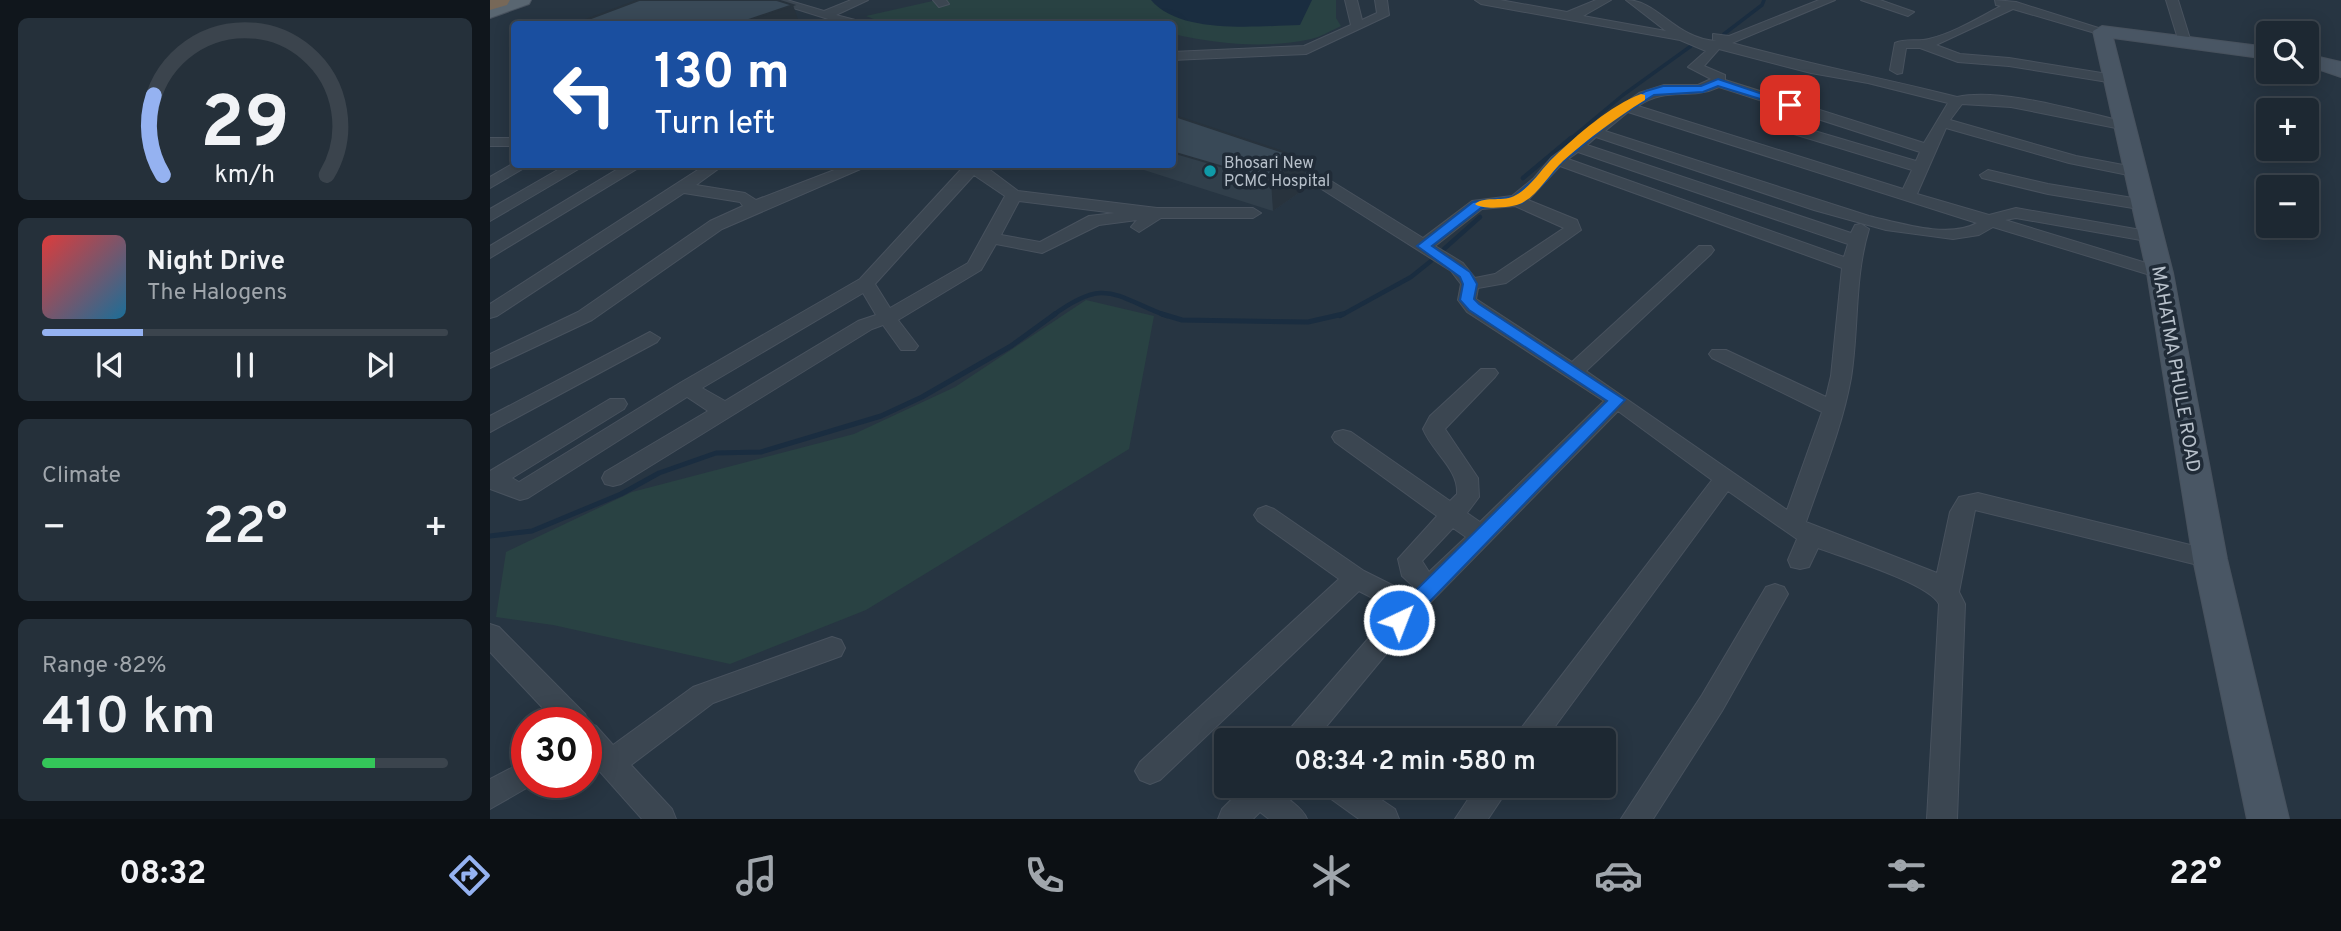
<!DOCTYPE html>
<meta charset="utf-8">
<style>
:root{--surface:#1d2832;--page:#25303a;--text:#f1f3f6;--muted:#a0a6ac;--line:#3b444d;--accent:#95b2f1}
body{margin:0;font-family:Overpass,sans-serif;background:var(--page);color:var(--text);height:100vh;display:flex;flex-direction:column;font-size:26px;white-space:nowrap}
*{box-sizing:border-box;margin:0}
p{font-size:23px;color:var(--muted)}
.icon{flex:none;width:38px;height:38px;fill:none;stroke:currentColor;stroke-width:2;stroke-linecap:round;stroke-linejoin:round}
.map{position:relative;flex:1;overflow:hidden}
.drawer{display:flex;flex-direction:column;gap:18px;padding:18px;background:#10161c;width:490px}
.drawer>*{flex:none}
.guide{position:absolute;left:21px;top:21px;width:665px;height:147px;border-radius:7px;box-shadow:0 4px 18px #0003,0 0 0 2px var(--line);background:#1a4fa0;color:#fff;overflow:hidden}
.tools{position:absolute;left:1766px;top:21px;display:grid;gap:14px}
.tools a{display:grid;place-items:center;width:63px;height:63px;border-radius:7px;background:var(--surface);box-shadow:0 4px 18px #0003,0 0 0 2px var(--line);font-size:35px}
.speed{position:absolute;left:21px;top:707px;display:flex;gap:14px;font-size:35px;font-weight:700;text-align:center}
.speed>*{display:grid;place-content:center;width:91px;height:91px;border-radius:50%;background:var(--surface);box-shadow:0 4px 18px #0003,0 0 0 2px var(--line);line-height:1}
.speed .limit{border:10px solid #d22;background:#fff;color:#111}
.pin{position:absolute;display:grid;place-items:center;width:60px;height:60px;color:#fff;margin:-30px;border-radius:14px;box-shadow:0 4px 10px #0006}
.me{position:absolute;width:77px;margin:-38px;rotate:43deg;stroke-linejoin:round;filter:drop-shadow(0 0 5px #0008)}
.turn{display:flex;align-items:center;gap:24px;height:147px;padding:0 28px;font-size:32px}
.turn .icon{width:91px;height:91px;stroke-width:2.5}
.turn b{display:block;font-size:49px;line-height:60px}
.big{font-size:52px;font-weight:600;line-height:1.1}
.drawer .tile{flex:1;display:flex;flex-direction:column;justify-content:center;gap:10px;min-width:0;padding:0 24px;border-radius:10px;background:var(--page)}
.drawer .dial{align-items:center;gap:0}
.dial svg{height:182px;overflow:visible;fill:none;stroke:var(--line);stroke-width:7;stroke-linecap:round;text-anchor:middle}
.dial text{fill:var(--text);stroke:none}
.song{display:flex;align-items:center;gap:21px}
.cover{width:84px;height:84px;border-radius:10px;background:linear-gradient(135deg,hsl(0 70% 55%),hsl(200 70% 35%))}
.played{height:7px;border-radius:4px;background:linear-gradient(90deg,var(--accent) 25%,var(--line) 25%)}
.keys{display:flex;justify-content:space-around;direction:ltr}
.heat{display:flex;justify-content:space-between;align-items:center;font-size:38px;direction:ltr}
.charge{height:10px;border-radius:5px;background:linear-gradient(90deg,#34c759 82%,var(--line) 0)}
.trip{position:absolute;left:724px;top:728px;width:402px;height:70px;border-radius:7px;background:var(--surface);box-shadow:0 4px 18px #0003,0 0 0 2px var(--line);font-weight:600;line-height:70px;text-align:center}
.tab-bar{display:flex;height:112px;justify-content:space-around;align-items:center;background:#0c1014;color:var(--muted)}
.tab-bar .icon{width:49px;height:49px}
.tab-bar .current{color:var(--accent)}
.tab-bar b{font-size:32px;color:var(--text)}
main{display:flex;flex:1;min-height:0}
.map>svg:first-child{display:block}
.green{fill:#294243}
.water{fill:#1a2d40}
.lines{fill:none;stroke-linecap:round;stroke-linejoin:round}
.stream-far2{stroke:#1a2d40;stroke-width:3.5}
.stream-far1{stroke:#1a2d40;stroke-width:4.5}
.stream{stroke:#1a2d40;stroke-width:5}
.street-casing{stroke:#48525e;stroke-width:2}
.secondary-casing{stroke:#48525e;stroke-width:2}
.primary-casing{stroke:#48525e;stroke-width:2}
.highway-casing{stroke:#46515c;stroke-width:2}
.street{fill:#3b4651;fill-rule:evenodd}
.secondary{fill:#495664;fill-rule:evenodd}
.primary{fill:#596671;fill-rule:evenodd}
.highway{fill:#776858;fill-rule:evenodd}
.wall{fill:#313f4b}
.shaded-wall{fill:#28333d}
.building{fill:#394957;stroke:#28333d;stroke-width:2}
.route{fill:#1a73e8;stroke:#114b97;stroke-width:2}
.slow{fill:#f59e0b}
.culture-dot{fill:#0f9aa8;stroke:#202b37;stroke-width:2.5}
.labels{text-anchor:middle;stroke-width:7;stroke-linejoin:round;paint-order:stroke}
.far-poi-label{font-size:16px;fill:#b8c1cb;stroke:#202b37;text-anchor:start}
.street-label{font-size:19px;fill:#b8c1cb;stroke:#202b37}
</style>
<main>
<section class="drawer">
<div class="tile dial"><svg viewBox="0 0 100 80">
<path d="M14 69A42 42 0 1 1 86 69"/>
<path d="M14 69A42 42 0 0 1 10 34" stroke="#95b2f1"/>
<text x="50" y="56" font-size="32" font-weight="700">29</text>
<text x="50" y="72" font-size="11">km/h</text>
</svg></div>
<div class="tile">
<div class="song"><i class="cover"></i><div><b>Night Drive</b><p>The Halogens</p></div></div>
<div class="played"></div>
<div class="keys"><svg class="icon" aria-label="previous" viewBox="0 0 24 24"><path d="M18 5L8 12l10 7zM5 5v14"/></svg><svg class="icon" aria-label="pause" viewBox="0 0 24 24"><path d="M8 5v14M16 5v14"/></svg><svg class="icon" aria-label="next" viewBox="0 0 24 24"><path d="M6 5l10 7-10 7zM19 5v14"/></svg></div>
</div>
<div class="tile"><p>Climate</p>
<div class="heat"><a>−</a><b class="big">22°</b><a>+</a></div>
</div>
<div class="tile"><p>Range · 82%</p><b class="big">410 km</b><div class="charge"></div></div>
</section>
<div class="map">
<svg width="1851" height="819" viewBox="0 0 1851 819">
<rect width="100%" height="100%" fill="#273542"/>
<g class="green">
<path d="M447 0H846V18L851 26C842 30 831 37 821 39 776 49 727 44 683 34L682 24H396L376 16Z"/>
<path d="M596 300 664 316 639 449 376 610 240 664 63 625 6 617 16 552 142 492 364 434 465 387Z"/>
</g>
<path class="water" d="M661 0H822L810 25C768 26 690 35 661 0Z"/>
<g class="lines">
<g class="stream-far2">
<path d="M1234 34 1272 5 1274 0"/>
<path d="M1079 140 1133 95 1201 46"/>
</g>
<g class="stream-far1">
<path d="M1033 178 1081 138"/>
<path d="M954 249 990 217"/>
<path d="M562 316C616 276 624 296 677 316"/>
<path d="M850 316 921 277 941 261"/>
</g>
<g class="stream">
<path d="M672 314 692 320 818 322 853 314"/>
<path d="M0 536 42 531 131 494 169 473 226 453 271 452 391 416 432 397 521 346 565 314"/>
</g>
<defs>
<g id="street">
<path d="M278 0H297L334 11 361 0H378L346 15 369 21 371 24H354Z"/>
<path d="M443 0H456L459 4 449 7Z"/>
<path d="M855 0H867L872 20 887 13 885 0H897L899 15 816 54 682 60V52L814 46 861 25Z"/>
<path d="M985 0H1010L1077 12 1106 0H1121L1093 16 1176 31 1136 0C1168 0 1185 39 1227 41L1223 40V34L1239 36 1329 0H1345L1242 43C1317 64 1392 78 1467 97 1511 87 1591 112 1636 122L1643 126 1636 130 1521 107 1472 104 1460 120 1586 156 1654 169 1656 172 1648 177 1579 163 1456 128 1427 194 1499 215 1526 208 1668 233 1671 237 1668 241 1662 242 1526 218 1515 220 1676 269 1679 273 1670 278 1503 227 1489 235 1463 239 1396 230 1324 210 1106 137 1097 145 1361 233 1365 225 1371 224 1379 229C1364 278 1369 328 1361 378 1352 428 1332 475 1316 522L1447 573 1460 512 1469 497 1488 493 1729 552 1732 559 1729 566 1720 568 1485 510 1469 592 1475 604 1467 819H1437L1449 604C1439 583 1352 557 1328 548L1319 567 1310 569 1301 567 1298 560 1307 539 1238 491 1055 740H1025L1029 731 1222 480 1128 411 930 613 825 740H794L798 731 904 609 869 591 670 780 660 784 650 780 645 771 650 762 849 579 768 521 764 515 768 509 776 506 784 509 874 571 918 593 924 587 912 576 908 559 947 516 845 442 842 437 845 432 853 430 861 432 960 501 967 494C969 469 942 452 933 429L940 416 991 369H1005L1008 373 1005 377 955 429 988 478 989 497 977 513 990 522 1114 401 977 312 968 300 971 284 961 271 830 188 811 184 782 170 790 165 821 177 841 181 933 238 982 201 1022 196 1044 178 1062 157 1149 93 1174 85H1208L1221 79 1198 67 1216 51 1190 40 991 4ZM1229 49 1321 73 1378 83 1458 103 1434 143 1235 80V75L1214 66ZM1229 87 1430 152 1426 161 1304 125H1294L1292 128 1294 131 1422 170 1413 189 1148 106C1178 86 1199 101 1229 87ZM1138 112 1487 223C1458 239 1410 223 1379 216L1115 131ZM1088 152 1358 244 1354 257 1078 159ZM1070 166 1352 268 1341 376 1336 397 1236 350H1222L1219 354 1222 358 1332 412 1297 510 1096 371 1221 254 1224 250 1221 246H1209L1082 362 986 299 988 288 1016 283 1091 230 1087 220 1038 200ZM1025 206 1074 228 1005 274 985 278 973 263 945 246 992 209ZM963 528 976 537 939 572 932 561Z"/>
<path d="M1371 0H1390L1424 12 1418 16Z"/>
<path d="M1505 0 1526 2 1618 31 1612 35 1523 9 1446 45 1470 54 1519 58 1624 75 1631 79 1624 83 1519 66 1468 62 1430 48H1416L1412 73 1407 74 1400 70 1405 43C1416 38 1428 42 1439 39 1464 33 1488 18 1511 6L1506 5Z"/>
<path d="M1676 0H1688L1701 42 1700 45H1690L1689 42Z"/>
<rect x="0" y="138" width="24" height="8"/>
<path d="M24 163 41 164 0 188V177Z"/>
<path d="M78 164H97L0 221V209Z"/>
<path d="M136 164H155L0 258V246Z"/>
<path d="M217 164H235L206 185 255 193 266 200 360 164H382L232 229 102 320 0 368V354L88 312 220 221 253 206 250 202 194 193 7 316 0 318V304Z"/>
<path d="M476 164H492L528 191 667 208H763L771 213 763 218H671L649 232 641 227 647 220 609 225 552 253 506 244 491 270 408 320 428 346 425 350H411L393 325 382 329 131 484 123 486 115 484 112 478 115 472 218 411 197 397 38 498 30 500 0 489V471L120 399H134L137 404 134 409 22 478 29 482 190 383 370 279ZM484 175 515 196 478 263 400 308 385 284ZM529 201 625 213 599 216 550 242 511 235ZM373 293 386 315 368 321 235 401 212 388Z"/>
<path d="M1498 170 1558 184 1655 200 1663 205 1655 210 1558 194 1492 178 1490 175Z"/>
<path d="M160 332 170 338 167 342 0 432V416Z"/>
<path d="M1285 584 1294 587 1298 594 1232 711 1163 819H1131L1212 695 1276 587Z"/>
<path d="M0 624 9 627 95 714 99 723 106 726 123 745 203 687 342 637 351 640 355 648 351 656 223 703 141 765 182 809 186 819H152L96 756V723H67L0 652Z"/>
<path d="M37 760V782H47L0 809V779Z"/>
<path d="M755 786H788C794 800 811 804 817 819H779L770 812 763 819H728L732 809Z"/>
<path d="M832 786H871L905 809 909 819H869L837 796Z"/>
<path d="M987 786H1020L998 819H965Z"/>
</g>
<g id="secondary">
<path d="M1612 26 1778 47V59L1623 38 1683 273 1737 559 1799 819H1757L1703 559 1657 273 1603 31Z"/>
<path d="M1816 54 1851 62V77L1816 65Z"/>
</g>
<path id="primary" d="M15 0H41L39 4 0 18V5Z"/>
<path id="highway" d="M0 0H20L17 5 0 10Z"/>
</defs>
<use href="#street" class="street-casing"/>
<use href="#secondary" class="secondary-casing"/>
<use href="#primary" class="primary-casing"/>
<use href="#highway" class="highway-casing"/>
<use href="#street" class="street"/>
<use href="#secondary" class="secondary"/>
<use href="#primary" class="primary"/>
<use href="#highway" class="highway"/>
</g>
<path class="wall" d="M682 115 816 188 783 211 635 164H682Z"/>
<g class="shaded-wall">
<path d="M303 5 309 22 303 24H247Z"/>
<path d="M814 159 816 188 783 211 781 181Z"/>
</g>
<g class="building">
<path d="M149 0H287L303 5 247 24H85Z"/>
<path d="M682 115 814 159 781 181 682 152Z"/>
</g>
<path class="route" d="M1228 79 1305 105 1296 107 1228 86 1213 92 1164 95 1122 121 1071 163 1054 183 1032 203 991 208 942 246 980 272 987 284 984 299 989 304 1135 400 916 626 909 628 902 626 900 620 902 614 1117 401 979 310 970 300 973 284 970 277 927 246 983 202 1024 197 1046 178 1063 158 1114 116 1156 91 1173 86H1211Z"/>
<path class="slow" d="M1151 94 1155 95V100C1126 118 1099 138 1073 161 1059 174 1049 194 1032 203 1022 208 992 210 985 204 996 195 1014 203 1026 195 1042 186 1051 169 1064 157 1087 135 1121 105 1151 94Z"/>
<circle class="culture-dot" cx="720" cy="171" r="7"/>
<g class="labels">
<g class="far-poi-label">
<text x="734" y="168">Bhosari New<tspan x="734" dy="18">PCMC Hospital</tspan></text>
</g>
<g class="street-label">
<text transform="translate(1687 369) rotate(80)" y="7">MAHATMA PHULE ROAD</text>
</g>
</g>
</svg>
<div class="tools">
<a><svg class="icon" aria-label="search" viewBox="0 0 24 24"><circle cx="10" cy="10" r="6"/><path d="M15 15l6 6"/></svg></a>
<a>+</a>
<a>−</a>
</div>
<div class="speed"><div class="limit">30</div></div>
<div class="pin" style="left:1300px;top:105px;background:#d93025"><svg class="icon" aria-label="arrive" viewBox="0 0 24 24"><path d="M6 21V4h12l-3 4 3 4H6"/></svg></div>
<svg class="me" style="left:909px;top:620px" viewBox="-20 -20 40 40"><circle r="17" fill="#1a73e8" stroke="#fff" stroke-width="3"/><path d="M0-11L8 9 0 5-8 9z" fill="#fff"/></svg>
<div class="trip">08:34 · 2 min · 580 m</div>
<div class="guide">
<div class="turn"><svg class="icon" aria-label="left" viewBox="0 0 24 24"><path d="M17 20v-9H6M10 6l-5 5 5 5"/></svg><div><b>130 m</b>Turn left</div></div>
</div>
</div>
</main>
<nav class="tab-bar">
<b>08:32</b>
<svg class="icon current" aria-label="directions" viewBox="0 0 24 24"><path d="M12 3l9 9-9 9-9-9zM9 14v-3h6M13 9l2 2-2 2"/></svg>
<svg class="icon" aria-label="music" viewBox="0 0 24 24"><path d="M9 18V5l10-2v13"/><circle cx="6" cy="18" r="3"/><circle cx="16" cy="16" r="3"/></svg>
<svg class="icon" aria-label="phone" viewBox="0 0 24 24"><path d="M5 4h4l2 5-3 2q2 4 5 5l2-3 5 2v4C11 20 4 13 5 4z"/></svg>
<svg class="icon" aria-label="climate" viewBox="0 0 24 24"><path d="M12 3v18M4 7l16 10M4 17L20 7"/></svg>
<svg class="icon" aria-label="car" viewBox="0 0 24 24"><path d="M5 17H2v-5l4-1 3-4h7l3 4 3 1v5h-3M9 17h6M6 11h13"/><circle cx="7" cy="17" r="2"/><circle cx="17" cy="17" r="2"/></svg>
<svg class="icon" aria-label="filters" viewBox="0 0 24 24"><path d="M4 7h16M4 17h16"/><circle cx="9" cy="7" r="2"/><circle cx="15" cy="17" r="2"/></svg>
<b>22°</b>
</nav>
